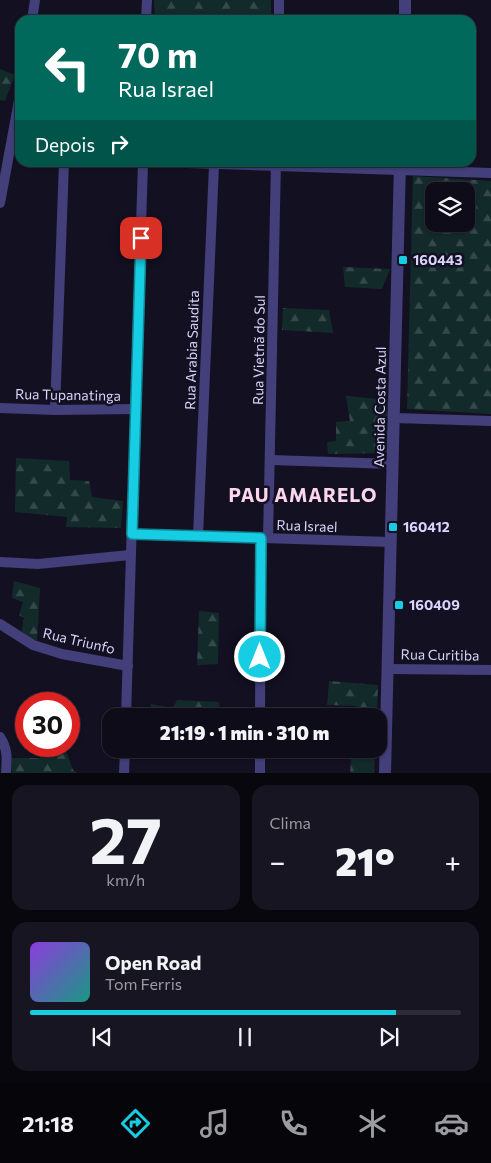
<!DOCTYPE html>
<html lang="pt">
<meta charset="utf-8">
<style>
:root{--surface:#0e0c19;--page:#171522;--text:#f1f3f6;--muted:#9b9ba2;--line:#2e2c38;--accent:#17cde3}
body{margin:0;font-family:Commissioner,sans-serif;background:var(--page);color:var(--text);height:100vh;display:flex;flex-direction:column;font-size:19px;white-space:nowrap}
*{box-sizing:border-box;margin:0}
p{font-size:16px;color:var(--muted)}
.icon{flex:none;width:28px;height:28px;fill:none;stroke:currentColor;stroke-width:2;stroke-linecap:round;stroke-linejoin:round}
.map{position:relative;height:773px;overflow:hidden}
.sheet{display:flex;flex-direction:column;gap:12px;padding:12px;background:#08070e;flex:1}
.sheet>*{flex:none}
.hud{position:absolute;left:15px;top:15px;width:461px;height:152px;border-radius:15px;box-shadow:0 1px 4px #0004,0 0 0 1px var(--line);background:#00695c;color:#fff;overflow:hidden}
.fabs{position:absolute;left:425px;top:182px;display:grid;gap:10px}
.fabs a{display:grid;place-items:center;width:50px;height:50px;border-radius:10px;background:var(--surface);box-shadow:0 1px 4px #0004,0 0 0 1px var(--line);font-size:25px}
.speed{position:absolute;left:15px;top:692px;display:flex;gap:10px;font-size:25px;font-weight:700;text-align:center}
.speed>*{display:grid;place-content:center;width:65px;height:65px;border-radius:50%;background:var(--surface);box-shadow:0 1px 4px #0004,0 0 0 1px var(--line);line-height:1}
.speed .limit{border:8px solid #d22;background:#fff;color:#111}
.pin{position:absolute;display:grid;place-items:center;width:42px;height:42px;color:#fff;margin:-21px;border-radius:10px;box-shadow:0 2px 8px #0006}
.me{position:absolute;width:55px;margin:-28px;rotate:0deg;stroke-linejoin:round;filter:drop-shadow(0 0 4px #0008)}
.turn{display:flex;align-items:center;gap:18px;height:105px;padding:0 20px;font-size:22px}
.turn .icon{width:65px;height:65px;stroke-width:2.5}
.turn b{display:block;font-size:35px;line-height:42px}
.then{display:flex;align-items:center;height:48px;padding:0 20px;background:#0003;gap:10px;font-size:19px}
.big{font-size:38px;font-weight:800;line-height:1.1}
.sheet .card{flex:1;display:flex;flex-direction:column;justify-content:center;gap:8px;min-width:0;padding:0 18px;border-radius:15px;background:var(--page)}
.sheet .dial{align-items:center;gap:0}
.dial b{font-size:65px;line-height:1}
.song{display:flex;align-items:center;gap:15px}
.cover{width:60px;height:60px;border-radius:8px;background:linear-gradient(135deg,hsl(270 70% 55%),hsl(170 70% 35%))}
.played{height:5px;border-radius:2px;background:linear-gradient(90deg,var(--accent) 85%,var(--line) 85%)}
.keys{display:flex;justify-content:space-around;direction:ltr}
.heat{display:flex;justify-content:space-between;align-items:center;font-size:28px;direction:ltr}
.sheet .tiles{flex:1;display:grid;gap:12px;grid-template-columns:1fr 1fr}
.card:last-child{grid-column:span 2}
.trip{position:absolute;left:102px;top:708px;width:285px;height:50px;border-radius:15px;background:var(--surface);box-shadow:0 1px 4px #0004,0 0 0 1px var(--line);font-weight:800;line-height:50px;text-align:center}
.dock{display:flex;height:80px;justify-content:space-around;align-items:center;background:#06050a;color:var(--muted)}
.dock .icon{width:35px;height:35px}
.dock .active{color:var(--accent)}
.dock b{font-size:22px;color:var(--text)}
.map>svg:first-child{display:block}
.forest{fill:url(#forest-firs);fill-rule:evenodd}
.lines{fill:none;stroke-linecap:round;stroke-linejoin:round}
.minor{stroke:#423f7b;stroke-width:10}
.tertiary{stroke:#423f7b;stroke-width:12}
.route-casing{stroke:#0f8594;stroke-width:12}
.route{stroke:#17cde3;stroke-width:9}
.poi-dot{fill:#17cde3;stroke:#131021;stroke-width:2}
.labels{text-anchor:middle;stroke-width:5;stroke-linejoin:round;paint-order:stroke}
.poi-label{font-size:14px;font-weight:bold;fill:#d9d4fb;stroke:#131021;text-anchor:start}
.street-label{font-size:14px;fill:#d9d4fb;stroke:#131021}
.district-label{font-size:19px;font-weight:bold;letter-spacing:1px;fill:#fbd6ed;stroke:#131021}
</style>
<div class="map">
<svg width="491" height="773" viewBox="0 0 491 773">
<defs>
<pattern id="forest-firs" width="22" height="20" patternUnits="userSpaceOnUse" patternTransform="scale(1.25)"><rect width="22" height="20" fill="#132a2a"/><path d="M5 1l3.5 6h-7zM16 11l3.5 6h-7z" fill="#35484a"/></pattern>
</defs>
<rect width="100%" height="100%" fill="#131021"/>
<g class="forest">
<path d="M154 0H271V20H155Z"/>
<path d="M0 69 15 75 5 101 0 100Z"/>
<path d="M413 176 491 181V414L407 409ZM434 191H466V224H434Z"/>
<path d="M343 267 390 269 382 289 345 287Z"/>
<path d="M283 308 329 310 333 333 282 330Z"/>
<path d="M346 396 389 400V453L328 454 327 442 336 441V422L350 421Z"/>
<path d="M16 458 69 461 70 480 89 481 92 497 123 501 121 528 66 527 67 517 15 512Z"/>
<path d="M14 581 40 588 37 641 21 633 24 618 19 615 23 602 12 598Z"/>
<path d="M199 611 219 613 218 664 197 665Z"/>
<path d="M329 681 378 685 377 716H355L356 706 327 705Z"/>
<path d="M177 700 219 702 220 709 230 716H149L151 704 173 708Z"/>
<path d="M49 746H64L73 770 77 773H12V758H44Z"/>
<path d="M352 749H375L374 773H350Z"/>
</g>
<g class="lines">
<g class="minor">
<path d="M32 20 35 0"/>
<path d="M146 20 147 0"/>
<path d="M279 20V0"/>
<path d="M155 162 491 173"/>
<path d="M0 203 20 95"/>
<path d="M0 408 55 410 136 409"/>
<path d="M55 410 64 162"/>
<path d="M395 418 491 421"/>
<path d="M271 460 393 464"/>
<path d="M132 534 391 542"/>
<path d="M198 536 214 165"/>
<path d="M268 538 276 162"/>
<path d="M0 562 38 564 130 555"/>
<path d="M0 624 33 645 62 654 128 666"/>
<path d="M388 669 491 670"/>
<path d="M126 716 143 162"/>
<path d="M260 716 261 538"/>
<path d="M0 737C8 749 7 759 6 773"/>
<path d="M124 773 125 749"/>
<path d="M260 773V749"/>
</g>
<g class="tertiary">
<path d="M405 20V0"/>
<path d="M385 773 400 162"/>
</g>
</g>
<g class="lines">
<defs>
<path id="route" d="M141 238 132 534 261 538 260 657"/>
</defs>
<use href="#route" class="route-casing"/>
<use href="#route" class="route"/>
</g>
<g class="poi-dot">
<rect x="398" y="255" width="10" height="10" rx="2.5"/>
<rect x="388" y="522" width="10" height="10" rx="2.5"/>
<rect x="394" y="600" width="10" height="10" rx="2.5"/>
</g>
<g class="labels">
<g class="poi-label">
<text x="413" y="265">160443</text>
<text x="403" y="532">160412</text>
<text x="409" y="610">160409</text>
</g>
<g class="street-label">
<text transform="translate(192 350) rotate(-88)" y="5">Rua Arabia Saudita</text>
<text transform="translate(259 350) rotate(-89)" y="5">Rua Vietnã do Sul</text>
<text transform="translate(68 395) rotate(1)" y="5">Rua Tupanatinga</text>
<text transform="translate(380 407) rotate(-89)" y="5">Avenida Costa Azul</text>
<text transform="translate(307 526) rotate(2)" y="5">Rua Israel</text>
<text transform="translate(79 641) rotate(13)" y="5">Rua Triunfo</text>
<text transform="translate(440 655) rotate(1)" y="5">Rua Curitiba</text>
</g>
<g class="district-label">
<text x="303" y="502">PAU AMARELO</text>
</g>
</g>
</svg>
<div class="fabs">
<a><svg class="icon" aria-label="layers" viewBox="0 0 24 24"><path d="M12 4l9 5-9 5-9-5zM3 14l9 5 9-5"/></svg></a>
</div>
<div class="speed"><div class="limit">30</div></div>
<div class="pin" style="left:141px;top:238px;background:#d93025"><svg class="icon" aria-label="arrive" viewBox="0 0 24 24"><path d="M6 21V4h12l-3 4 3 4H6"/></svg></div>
<svg class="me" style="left:260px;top:657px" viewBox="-20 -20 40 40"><circle r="17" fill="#17cde3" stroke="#fff" stroke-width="3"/><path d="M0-11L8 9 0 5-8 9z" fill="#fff"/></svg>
<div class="trip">21:19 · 1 min · 310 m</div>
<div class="hud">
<div class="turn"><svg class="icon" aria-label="left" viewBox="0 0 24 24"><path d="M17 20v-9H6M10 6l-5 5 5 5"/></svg><div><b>70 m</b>Rua Israel</div></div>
<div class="then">Depois<svg class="icon" aria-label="right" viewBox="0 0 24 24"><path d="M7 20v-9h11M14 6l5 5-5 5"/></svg></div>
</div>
</div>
<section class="sheet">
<div class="tiles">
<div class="card dial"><b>27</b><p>km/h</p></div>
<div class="card"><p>Clima</p>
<div class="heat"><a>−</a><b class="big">21°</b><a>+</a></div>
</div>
<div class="card">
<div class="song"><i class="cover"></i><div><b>Open Road</b><p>Tom Ferris</p></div></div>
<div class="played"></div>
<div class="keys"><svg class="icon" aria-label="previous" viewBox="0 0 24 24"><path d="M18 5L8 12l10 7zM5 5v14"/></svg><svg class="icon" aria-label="pause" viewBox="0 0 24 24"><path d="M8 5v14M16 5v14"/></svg><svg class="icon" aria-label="next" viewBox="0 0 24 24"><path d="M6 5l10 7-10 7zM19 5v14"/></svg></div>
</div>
</div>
</section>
<nav class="dock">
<b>21:18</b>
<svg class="icon active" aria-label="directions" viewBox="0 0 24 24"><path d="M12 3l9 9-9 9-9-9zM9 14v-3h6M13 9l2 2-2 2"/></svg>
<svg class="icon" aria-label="music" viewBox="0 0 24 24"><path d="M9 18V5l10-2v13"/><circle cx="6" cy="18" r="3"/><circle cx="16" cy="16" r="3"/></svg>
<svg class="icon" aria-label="phone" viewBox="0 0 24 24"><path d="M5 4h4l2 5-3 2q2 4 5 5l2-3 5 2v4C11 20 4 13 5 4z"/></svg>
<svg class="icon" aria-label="climate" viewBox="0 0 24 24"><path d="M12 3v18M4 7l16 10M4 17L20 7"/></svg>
<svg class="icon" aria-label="car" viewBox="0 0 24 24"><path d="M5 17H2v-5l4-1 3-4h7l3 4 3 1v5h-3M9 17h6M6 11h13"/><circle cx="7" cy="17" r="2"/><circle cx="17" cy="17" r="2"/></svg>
</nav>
